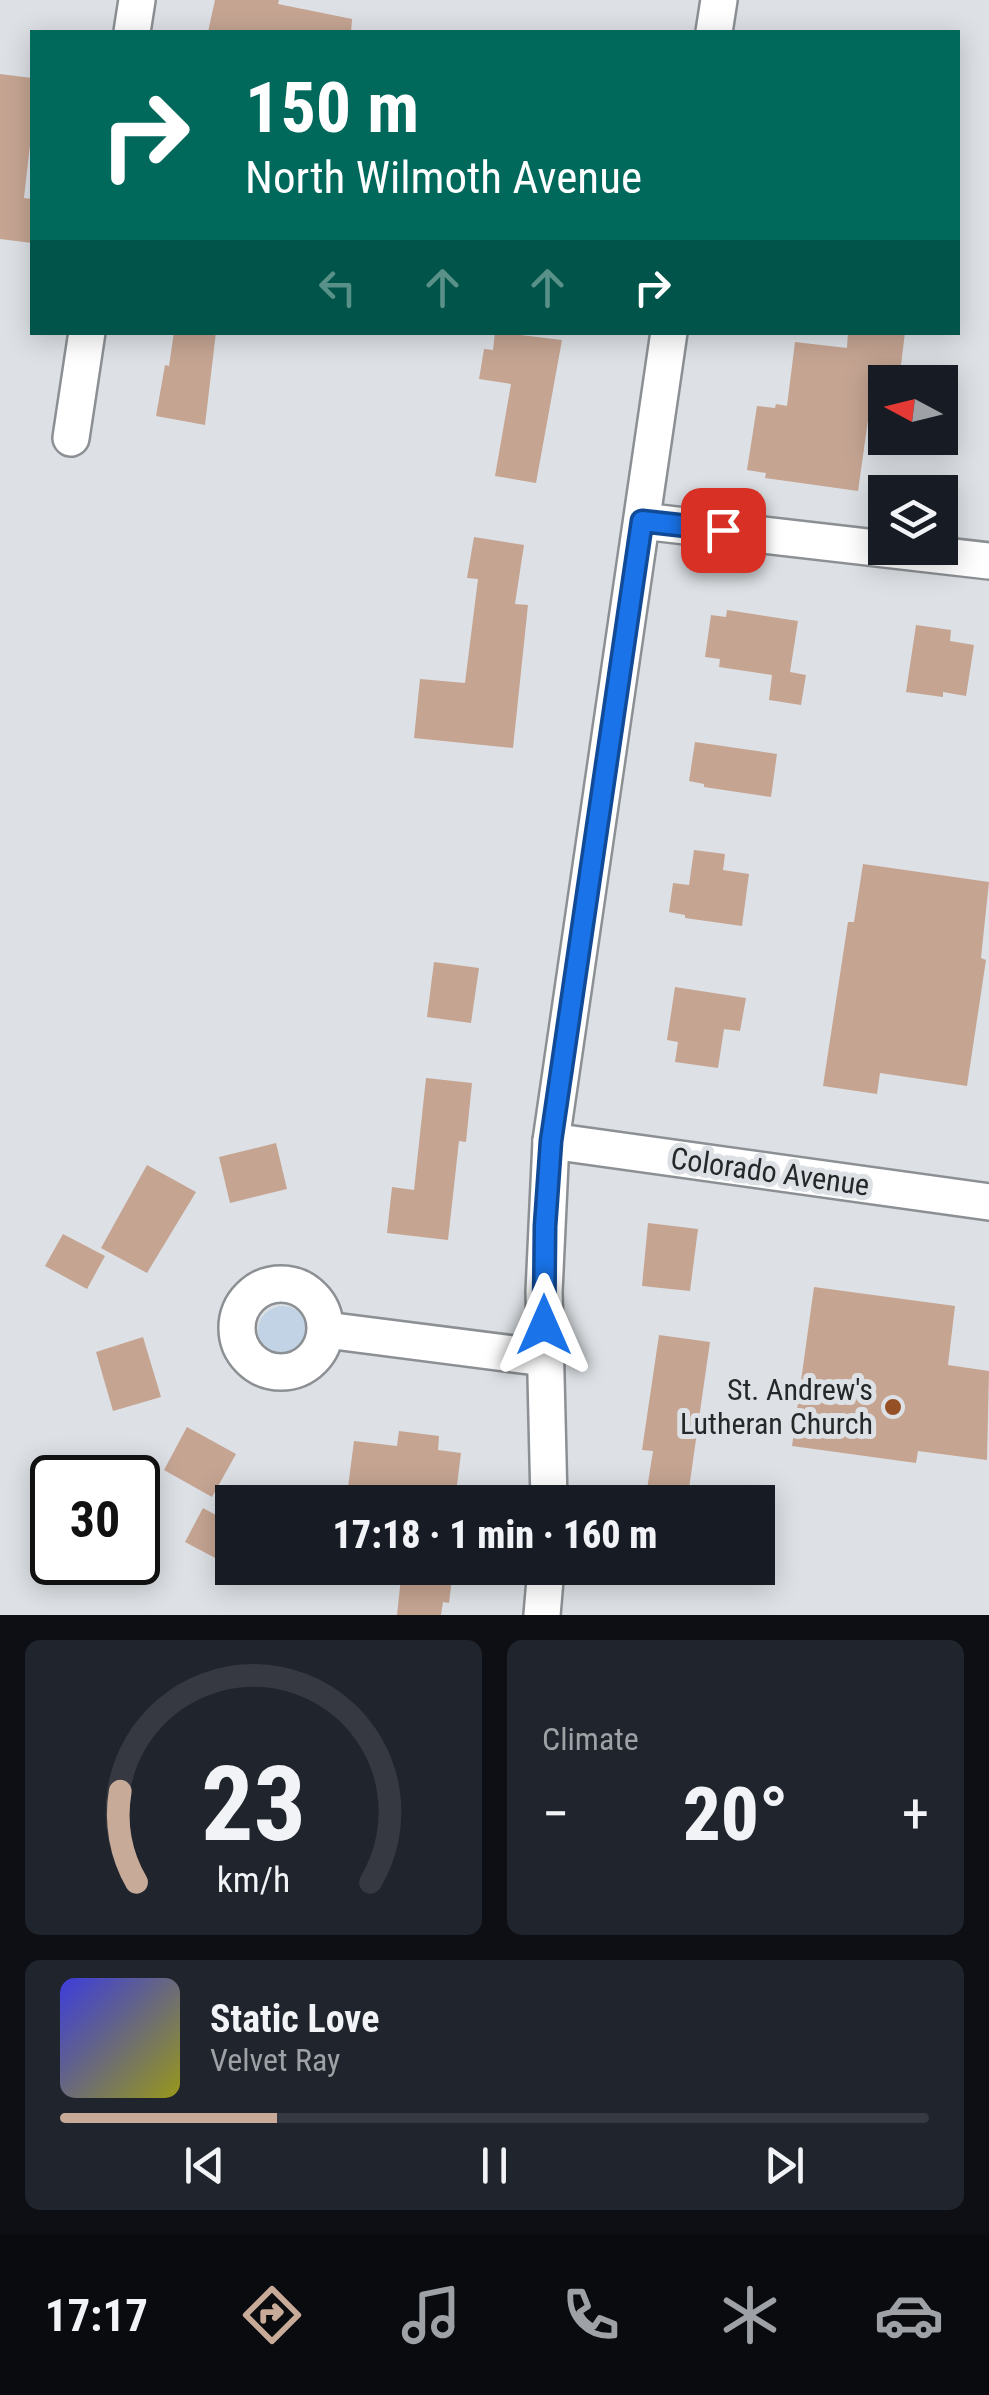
<!DOCTYPE html>
<meta charset="utf-8">
<style>
:root{--surface:#171b24;--page:#20242c;--text:#f1f3f6;--muted:#9ea1a6;--line:#363941;--accent:#c8aa98}
body{margin:0;font-family:"Roboto Condensed",sans-serif;background:var(--page);color:var(--text);height:100vh;display:flex;flex-direction:column;font-size:38px;white-space:nowrap}
*{box-sizing:border-box;margin:0}
p{font-size:32px;color:var(--muted)}
.icon{flex:none;width:55px;height:55px;fill:none;stroke:currentColor;stroke-width:2;stroke-linecap:round;stroke-linejoin:round}
.map{position:relative;height:1615px;overflow:hidden}
.panel{display:flex;flex-direction:column;gap:25px;padding:25px;background:#0d0f14;flex:1}
.panel>*{flex:none}
.banner{position:absolute;left:30px;top:30px;width:930px;height:305px;border-radius:0px;box-shadow:0 5px 25px #0003;background:#00695c;color:#fff;overflow:hidden}
.needle{width:65px;rotate:277deg}
.controls{position:absolute;left:868px;top:365px;display:grid;gap:20px}
.controls a{display:grid;place-items:center;width:90px;height:90px;border-radius:0px;background:var(--surface);box-shadow:0 5px 25px #0003;font-size:50px}
.speed{position:absolute;left:30px;top:1455px;display:flex;gap:20px;font-size:50px;font-weight:700;text-align:center}
.speed>*{display:grid;place-content:center;width:130px;height:130px;border-radius:50%;background:var(--surface);box-shadow:0 5px 25px #0003;line-height:1}
.speed .limit{border:5px solid #111;border-radius:15px;background:#fff;color:#111}
.pin{position:absolute;display:grid;place-items:center;width:85px;height:85px;color:#fff;margin:-42px;border-radius:20px;box-shadow:0 5px 15px #0006}
.me{position:absolute;width:110px;margin:-55px;rotate:0deg;stroke-linejoin:round;filter:drop-shadow(0 0 8px #0008)}
.turn{display:flex;align-items:center;gap:35px;height:210px;padding:0 50px;font-size:45px}
.turn .icon{width:130px;height:130px;stroke-width:2.5}
.turn b{display:block;font-size:70px;line-height:85px}
.lanes{display:flex;align-items:center;height:95px;padding:0 50px;background:#0003;justify-content:center;gap:50px;direction:ltr}
.lanes .off{opacity:.35}
.big{font-size:75px;font-weight:800;line-height:1.1}
.panel .widget{flex:1;display:flex;flex-direction:column;justify-content:center;gap:15px;min-width:0;padding:0 35px;border-radius:15px;background:var(--page)}
.panel .dial{align-items:center;gap:0}
.dial svg{height:260px;overflow:visible;fill:none;stroke:var(--line);stroke-width:7;stroke-linecap:round;text-anchor:middle}
.dial text{fill:var(--text);stroke:none}
.song{display:flex;align-items:center;gap:30px}
.cover{width:120px;height:120px;border-radius:15px;background:linear-gradient(135deg,hsl(240 70% 55%),hsl(60 70% 35%))}
.played{height:10px;border-radius:5px;background:linear-gradient(90deg,var(--accent) 25%,var(--line) 25%)}
.keys{display:flex;justify-content:space-around;direction:ltr}
.heat{display:flex;justify-content:space-between;align-items:center;font-size:55px;direction:ltr}
.panel .tiles{flex:1;display:grid;gap:25px;grid-template-columns:1fr 1fr}
.widget:last-child{grid-column:span 2}
.trip{position:absolute;left:215px;top:1485px;width:560px;height:100px;border-radius:0px;background:var(--surface);box-shadow:0 5px 25px #0003;font-weight:800;line-height:100px;text-align:center}
.menu{display:flex;height:160px;justify-content:space-around;align-items:center;background:#090b0e;color:var(--muted)}
.menu .icon{width:70px;height:70px}
.menu .active{color:var(--accent)}
.menu b{font-size:45px;color:var(--text)}
.map>svg:first-child{display:block}
.green{fill:#c1d3e5}
.building{fill:#c5a492}
.lines{fill:none;stroke-linecap:round;stroke-linejoin:round}
.minor-casing{stroke:#8c9094;stroke-width:40}
.minor{stroke:#fff;stroke-width:35}
.route-casing{stroke:#114b97;stroke-width:25}
.route{stroke:#1a73e8;stroke-width:18}
.poi-dot{fill:#965026;stroke:#dde1e5;stroke-width:4}
.labels{text-anchor:middle;stroke-width:10;stroke-linejoin:round;paint-order:stroke}
.street-label{font-size:30px;fill:#252728;stroke:#dde1e5}
.poi-label{font-size:30px;fill:#252728;stroke:#dde1e5;text-anchor:end}
</style>
<div class="map">
<svg width="989" height="1615" viewBox="0 0 989 1615">
<rect width="100%" height="100%" fill="#dde1e5"/>
<circle class="green" cx="283" cy="1331" r="25"/>
<g class="building">
<path d="M215 0H279L278 4 352 19 351 32H208Z"/>
<path d="M0 74 32 78V127L24 198 32 199V243L0 239Z"/>
<path d="M174 332H216L205 425 156 416 165 365 169 366Z"/>
<path d="M495 332 562 340 536 483 495 476 511 384 479 379 484 349 493 350Z"/>
<path d="M848 332H905L899 382H885V400L871 399 858 491 765 478 766 473 747 470 757 406 775 408 776 404 787 406 795 342 847 348Z"/>
<path d="M474 537 524 545 515 604 528 605 513 748 414 738 420 679 465 683 478 579 467 578Z"/>
<path d="M727 610 798 621 790 672 806 675 801 705 769 700 772 675 719 667 720 659 705 657 711 615 726 617Z"/>
<path d="M916 625 951 630 950 641 974 645 966 696 943 692V697L906 692Z"/>
<path d="M695 742 777 754 771 797 704 787V784L689 781Z"/>
<path d="M694 850 725 854 723 870 749 874 742 926 685 918V915L669 912 673 883 689 885Z"/>
<path d="M863 864 989 882 981 958 986 960 967 1086 880 1073 877 1094 823 1086 848 922H854Z"/>
<path d="M434 962 479 968 471 1023 427 1017Z"/>
<path d="M675 987 746 998 740 1031 724 1029 718 1068 675 1062 678 1042 667 1040Z"/>
<path d="M426 1078 472 1083 466 1142 459 1141 448 1240 387 1233 392 1187 414 1190Z"/>
<path d="M276 1143 287 1189 230 1203 219 1157Z"/>
<path d="M147 1165 196 1192 147 1273 101 1248Z"/>
<path d="M648 1223 698 1229 690 1291 642 1286Z"/>
<path d="M63 1234 105 1256 87 1289 45 1266Z"/>
<path d="M814 1287 955 1306 948 1365 989 1371 987 1460 918 1451 916 1463 792 1446Z"/>
<path d="M659 1335 710 1342 687 1502H645L653 1451 642 1450Z"/>
<path d="M143 1337 161 1397 113 1411 96 1352Z"/>
<path d="M187 1427 236 1454 212 1497 164 1470Z"/>
<path d="M399 1431 439 1436 438 1450 461 1453 455 1501 424 1497V1502H410L347 1495 354 1441 397 1446Z"/>
<path d="M203 1508 232 1524V1538L221 1561 185 1542Z"/>
<path d="M402 1568 453 1570 449 1603 443 1602 441 1615H397Z"/>
</g>
<g class="lines">
<defs>
<g id="minor">
<path d="M132 32 137 0"/>
<path d="M714 32 719 0"/>
<path d="M71 438 87 332"/>
<path d="M642 521 989 561"/>
<path d="M551 1141 989 1202"/>
<circle cx="281" cy="1328" r="44"/>
<path d="M326 1330 545 1358"/>
<path d="M549 1502 544 1292 551 1141 669 332"/>
<path d="M542 1615 546 1568"/>
</g>
</defs>
<use href="#minor" class="minor-casing"/>
<use href="#minor" class="minor"/>
</g>
<g class="lines">
<defs>
<path id="route" d="M544 1325 545 1226 551 1141 642 521 723 530"/>
</defs>
<use href="#route" class="route-casing"/>
<use href="#route" class="route"/>
</g>
<circle class="poi-dot" cx="893" cy="1407" r="10"/>
<g class="labels">
<g class="street-label">
<text transform="translate(770 1172) rotate(8)" y="10">Colorado Avenue</text>
</g>
<g class="poi-label">
<text x="873" y="1400">St. Andrew's<tspan x="873" dy="34">Lutheran Church</tspan></text>
</g>
</g>
</svg>
<div class="controls">
<a><svg class="needle" viewBox="-14 -14 28 28"><path d="M0-13l5 13h-10z" fill="#e53935"/><path d="M0 13l5-13h-10z" fill="#9ea1a6"/></svg></a>
<a><svg class="icon" aria-label="layers" viewBox="0 0 24 24"><path d="M12 4l9 5-9 5-9-5zM3 14l9 5 9-5"/></svg></a>
</div>
<div class="speed"><div class="limit">30</div></div>
<div class="pin" style="left:723px;top:530px;background:#d93025"><svg class="icon" aria-label="arrive" viewBox="0 0 24 24"><path d="M6 21V4h12l-3 4 3 4H6"/></svg></div>
<svg class="me" style="left:544px;top:1325px" viewBox="-20 -20 40 40"><path d="M0-17L14 15 0 8-14 15z" fill="#1a73e8" stroke="#fff" stroke-width="4"/></svg>
<div class="trip">17:18 · 1 min · 160 m</div>
<div class="banner">
<div class="turn"><svg class="icon" aria-label="right" viewBox="0 0 24 24"><path d="M7 20v-9h11M14 6l5 5-5 5"/></svg><div><b>150 m</b>North Wilmoth Avenue</div></div>
<div class="lanes"><svg class="icon off" aria-label="left" viewBox="0 0 24 24"><path d="M17 20v-9H6M10 6l-5 5 5 5"/></svg><svg class="icon off" aria-label="ahead" viewBox="0 0 24 24"><path d="M12 20V5M6 11l6-6 6 6"/></svg><svg class="icon off" aria-label="ahead" viewBox="0 0 24 24"><path d="M12 20V5M6 11l6-6 6 6"/></svg><svg class="icon" aria-label="right" viewBox="0 0 24 24"><path d="M7 20v-9h11M14 6l5 5-5 5"/></svg></div>
</div>
</div>
<section class="panel">
<div class="tiles">
<div class="widget dial"><svg viewBox="0 0 100 80">
<path d="M14 69A42 42 0 1 1 86 69"/>
<path d="M14 69A42 42 0 0 1 9 41" stroke="#c8aa98"/>
<text x="50" y="56" font-size="32" font-weight="700">23</text>
<text x="50" y="72" font-size="11">km/h</text>
</svg></div>
<div class="widget"><p>Climate</p>
<div class="heat"><a>−</a><b class="big">20°</b><a>+</a></div>
</div>
<div class="widget">
<div class="song"><i class="cover"></i><div><b>Static Love</b><p>Velvet Ray</p></div></div>
<div class="played"></div>
<div class="keys"><svg class="icon" aria-label="previous" viewBox="0 0 24 24"><path d="M18 5L8 12l10 7zM5 5v14"/></svg><svg class="icon" aria-label="pause" viewBox="0 0 24 24"><path d="M8 5v14M16 5v14"/></svg><svg class="icon" aria-label="next" viewBox="0 0 24 24"><path d="M6 5l10 7-10 7zM19 5v14"/></svg></div>
</div>
</div>
</section>
<nav class="menu">
<b>17:17</b>
<svg class="icon active" aria-label="directions" viewBox="0 0 24 24"><path d="M12 3l9 9-9 9-9-9zM9 14v-3h6M13 9l2 2-2 2"/></svg>
<svg class="icon" aria-label="music" viewBox="0 0 24 24"><path d="M9 18V5l10-2v13"/><circle cx="6" cy="18" r="3"/><circle cx="16" cy="16" r="3"/></svg>
<svg class="icon" aria-label="phone" viewBox="0 0 24 24"><path d="M5 4h4l2 5-3 2q2 4 5 5l2-3 5 2v4C11 20 4 13 5 4z"/></svg>
<svg class="icon" aria-label="climate" viewBox="0 0 24 24"><path d="M12 3v18M4 7l16 10M4 17L20 7"/></svg>
<svg class="icon" aria-label="car" viewBox="0 0 24 24"><path d="M5 17H2v-5l4-1 3-4h7l3 4 3 1v5h-3M9 17h6M6 11h13"/><circle cx="7" cy="17" r="2"/><circle cx="17" cy="17" r="2"/></svg>
</nav>
